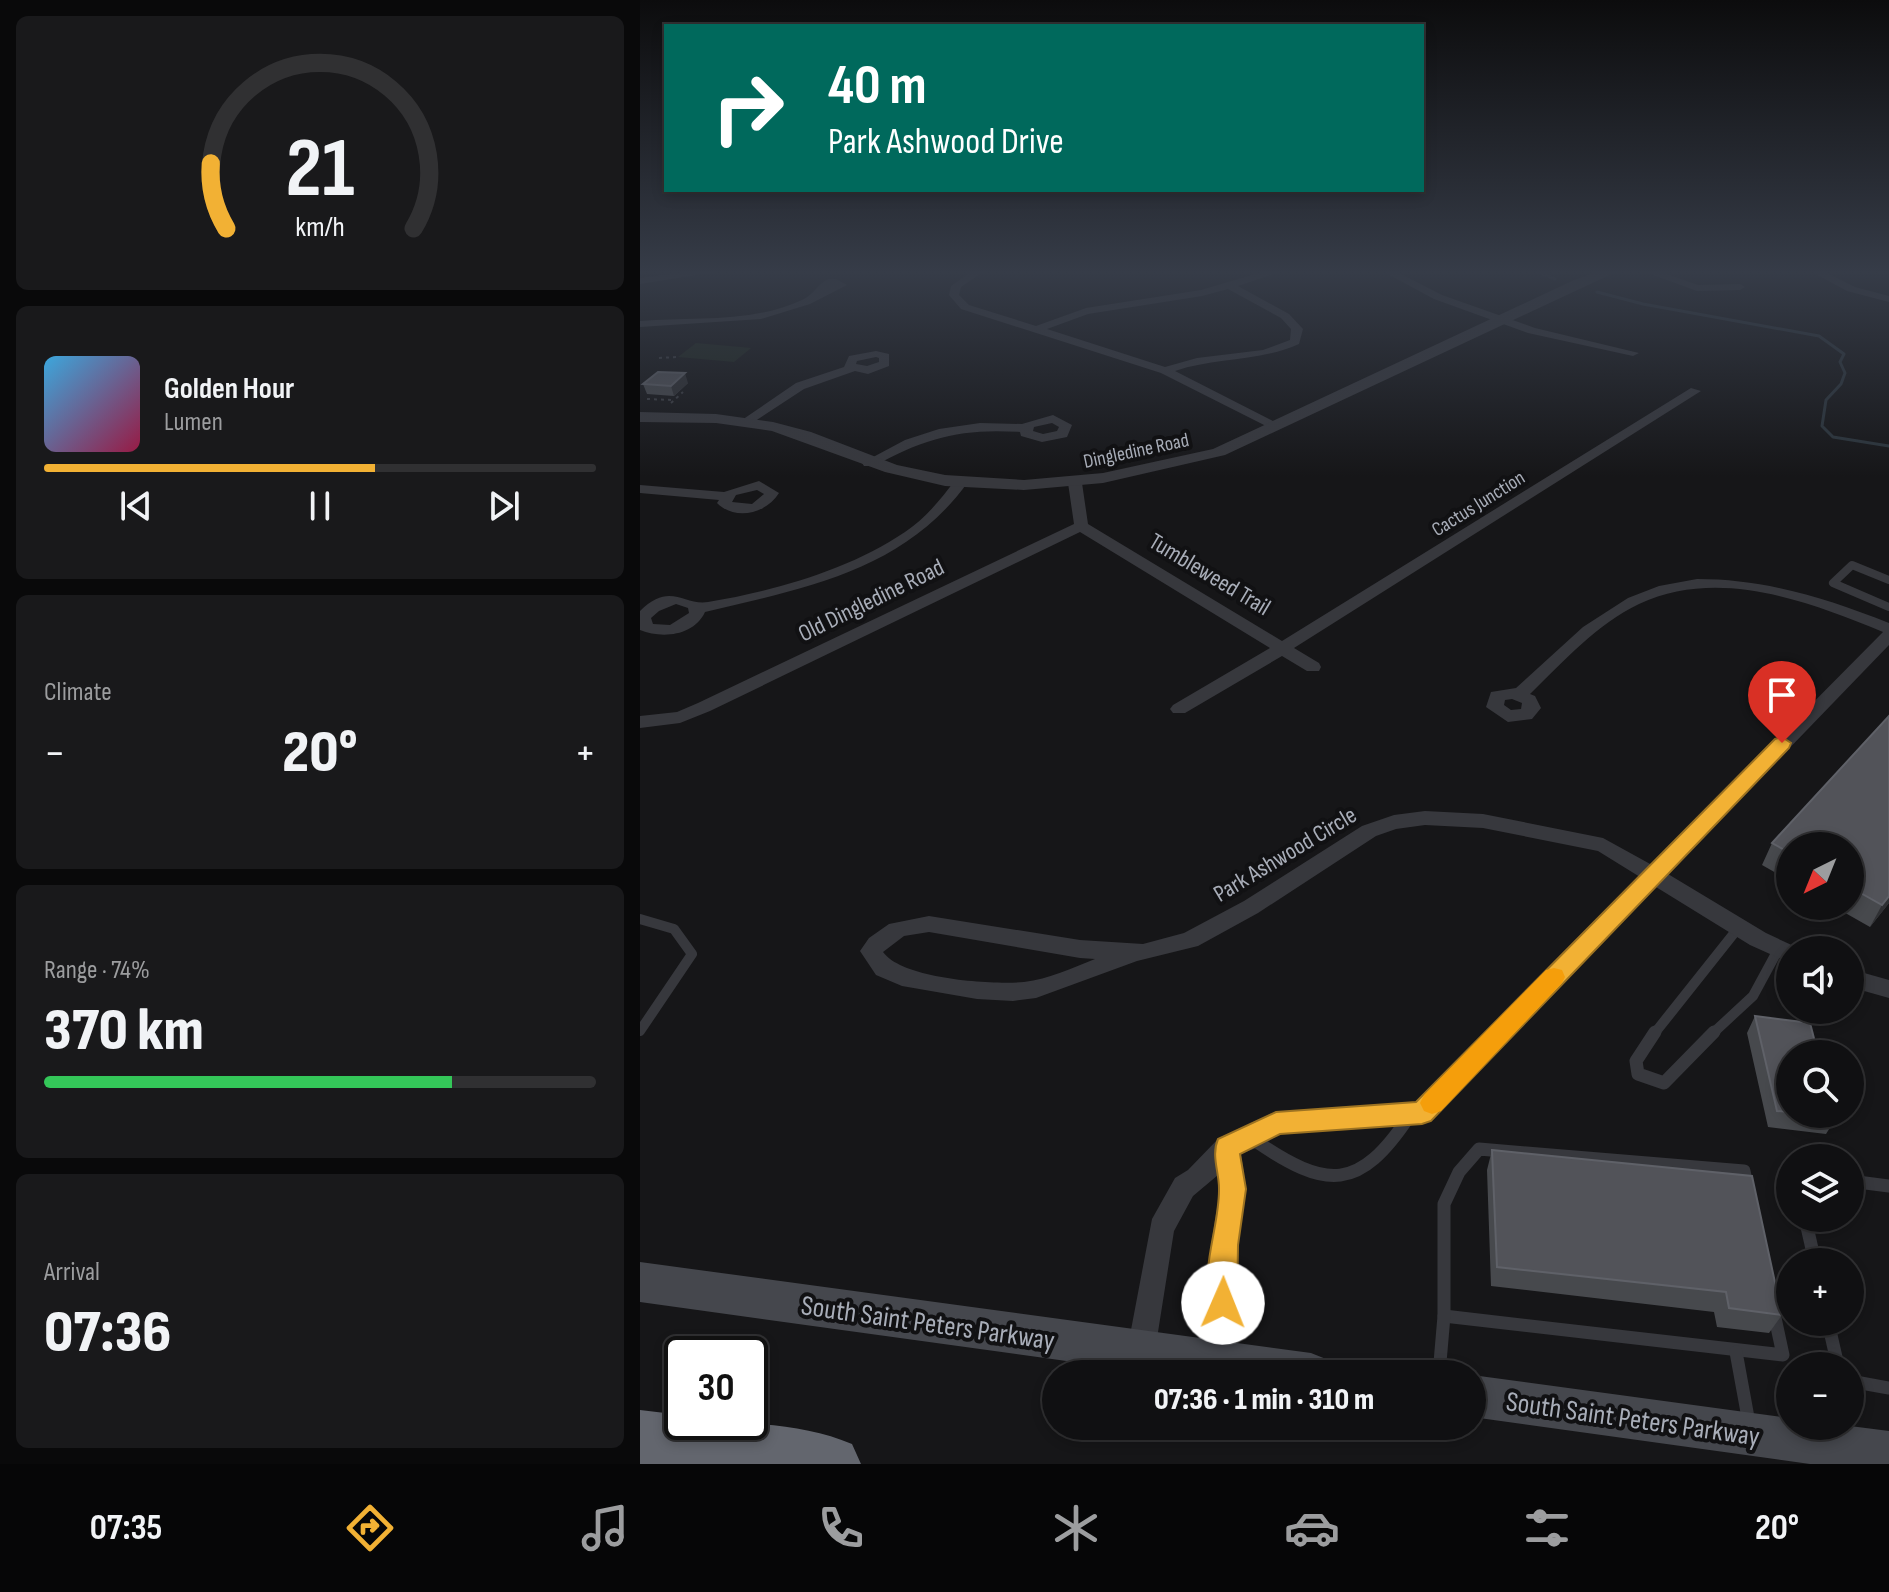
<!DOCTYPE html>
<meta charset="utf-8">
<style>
:root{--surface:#101012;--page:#19191b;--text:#f1f3f6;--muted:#9c9d9f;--line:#303032;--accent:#f2b134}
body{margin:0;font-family:"Sofia Sans Condensed",sans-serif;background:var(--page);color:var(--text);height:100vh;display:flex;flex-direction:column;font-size:30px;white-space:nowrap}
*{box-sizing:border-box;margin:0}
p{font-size:26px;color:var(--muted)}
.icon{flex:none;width:44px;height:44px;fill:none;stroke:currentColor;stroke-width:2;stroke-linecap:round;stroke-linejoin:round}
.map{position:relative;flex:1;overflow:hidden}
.sheet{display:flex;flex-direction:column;gap:16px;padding:16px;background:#09090a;width:640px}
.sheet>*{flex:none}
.guide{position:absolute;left:24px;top:24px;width:760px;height:168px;border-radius:0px;box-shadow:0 4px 12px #0003,0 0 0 2px var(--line);background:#00695c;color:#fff;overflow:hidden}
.needle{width:52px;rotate:223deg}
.fabs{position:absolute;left:1136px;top:832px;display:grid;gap:16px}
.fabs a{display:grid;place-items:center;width:88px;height:88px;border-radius:50%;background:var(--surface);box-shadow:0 4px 12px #0003,0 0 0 2px var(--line);font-size:40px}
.speed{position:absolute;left:24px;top:1336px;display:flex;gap:16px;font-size:40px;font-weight:700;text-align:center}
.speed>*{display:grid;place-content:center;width:104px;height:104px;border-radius:50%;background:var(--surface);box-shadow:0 4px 12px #0003,0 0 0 2px var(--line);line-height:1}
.speed .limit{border:4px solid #111;border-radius:12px;background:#fff;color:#111}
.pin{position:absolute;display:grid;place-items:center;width:68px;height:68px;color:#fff;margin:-82px -34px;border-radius:50% 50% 50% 0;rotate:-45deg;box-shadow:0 0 8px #0007}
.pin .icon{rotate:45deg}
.me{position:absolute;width:88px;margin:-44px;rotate:1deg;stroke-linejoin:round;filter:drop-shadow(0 0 6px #0008)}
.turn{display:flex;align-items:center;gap:28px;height:168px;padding:0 32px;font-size:36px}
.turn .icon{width:104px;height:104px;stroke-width:2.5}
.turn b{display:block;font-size:56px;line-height:68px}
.big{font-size:60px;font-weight:800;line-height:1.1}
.sheet .tile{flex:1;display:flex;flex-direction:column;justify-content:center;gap:12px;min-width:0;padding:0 28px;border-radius:12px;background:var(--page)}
.sheet .dial{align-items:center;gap:0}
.dial svg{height:208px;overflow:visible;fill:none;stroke:var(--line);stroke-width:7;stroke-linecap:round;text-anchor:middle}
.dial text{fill:var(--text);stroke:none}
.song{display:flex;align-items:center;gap:24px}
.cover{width:96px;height:96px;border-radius:12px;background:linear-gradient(135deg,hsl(200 70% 55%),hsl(340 70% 35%))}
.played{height:8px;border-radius:4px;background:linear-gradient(90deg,var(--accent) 60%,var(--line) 60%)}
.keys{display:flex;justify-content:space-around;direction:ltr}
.heat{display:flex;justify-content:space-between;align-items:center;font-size:44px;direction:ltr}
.charge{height:12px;border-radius:6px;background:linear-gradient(90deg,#34c759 74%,var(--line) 0)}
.trip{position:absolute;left:402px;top:1360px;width:444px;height:80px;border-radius:40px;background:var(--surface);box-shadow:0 4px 12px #0003,0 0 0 2px var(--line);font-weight:800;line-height:80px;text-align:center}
.tabs{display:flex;height:128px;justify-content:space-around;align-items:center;background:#060607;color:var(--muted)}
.tabs .icon{width:56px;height:56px}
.tabs .on{color:var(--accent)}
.tabs b{font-size:36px;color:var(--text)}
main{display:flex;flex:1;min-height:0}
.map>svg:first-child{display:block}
.green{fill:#1e261f}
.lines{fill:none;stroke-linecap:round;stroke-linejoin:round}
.stream{stroke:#2c353c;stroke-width:3}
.path{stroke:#3d3f44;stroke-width:2;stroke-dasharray:3 4;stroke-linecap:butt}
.service-far2{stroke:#37383d;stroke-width:8}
.service-far1{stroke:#37383d;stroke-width:10}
.service{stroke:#37383d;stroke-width:13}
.minor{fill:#37383d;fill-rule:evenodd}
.tertiary{fill:#37383d;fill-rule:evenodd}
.secondary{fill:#45474d;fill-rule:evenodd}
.motorway{fill:#63666e;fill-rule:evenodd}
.wall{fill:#47494d}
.shaded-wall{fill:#2f3033}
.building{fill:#525359;stroke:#5f6168;stroke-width:2}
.route{fill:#f2b134;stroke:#9d7322;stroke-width:2}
.slow{fill:#f59e0b}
.labels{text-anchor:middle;stroke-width:8;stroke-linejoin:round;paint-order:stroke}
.far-street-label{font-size:20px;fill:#a8adb8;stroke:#111113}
.street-label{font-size:24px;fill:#a8adb8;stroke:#111113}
.near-street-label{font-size:28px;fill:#a8adb8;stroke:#111113}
</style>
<main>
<section class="sheet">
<div class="tile dial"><svg viewBox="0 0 100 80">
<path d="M14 69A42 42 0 1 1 86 69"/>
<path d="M14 69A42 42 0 0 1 8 44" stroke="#f2b134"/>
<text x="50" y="56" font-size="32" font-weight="700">21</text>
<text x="50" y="72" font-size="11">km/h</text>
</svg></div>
<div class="tile">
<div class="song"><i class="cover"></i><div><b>Golden Hour</b><p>Lumen</p></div></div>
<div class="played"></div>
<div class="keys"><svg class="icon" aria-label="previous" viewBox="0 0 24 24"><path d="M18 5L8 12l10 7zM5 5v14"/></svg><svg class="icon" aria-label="pause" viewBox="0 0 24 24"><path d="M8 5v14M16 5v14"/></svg><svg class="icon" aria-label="next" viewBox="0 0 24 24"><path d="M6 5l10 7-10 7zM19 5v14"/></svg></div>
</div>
<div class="tile"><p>Climate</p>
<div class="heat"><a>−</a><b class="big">20°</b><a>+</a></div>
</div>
<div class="tile"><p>Range · 74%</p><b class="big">370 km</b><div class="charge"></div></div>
<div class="tile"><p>Arrival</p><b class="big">07:36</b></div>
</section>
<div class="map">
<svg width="1249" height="1464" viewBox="0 0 1249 1464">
<rect width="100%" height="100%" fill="#161618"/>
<path class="green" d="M56 343 111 348 94 362 38 357Z"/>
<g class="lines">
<g class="stream">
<path d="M897 272 915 279"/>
<path d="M957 292 1003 304 1179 336 1204 354 1200 362 1205 373 1201 384 1186 400 1182 426 1193 437 1249 446"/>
</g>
<g class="path">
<path d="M19 358 36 357"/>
<path d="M7 399 32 400"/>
<path d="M31 403 43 392"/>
</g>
<path class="service-far2" d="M1249 580 1212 565 1193 583 1249 607"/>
<g class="service-far1">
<path d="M0 919 34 929 52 954 0 1031"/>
<path d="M1014 1034 1099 927"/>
<path d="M1072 1034 1113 996 1139 948"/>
</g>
<g class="service">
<path d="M1015 1032 996 1061 998 1074 1024 1083 1074 1032"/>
<path d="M614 1140C687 1190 719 1192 770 1115"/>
<path d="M1210 1181 1249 1186"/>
<path d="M1165 1218 1175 1262"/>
<path d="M804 1316 1143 1355 1134 1313"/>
<path d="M1188 1322 1198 1366"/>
<path d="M1096 1352 1109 1423"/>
<path d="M799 1374 804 1316V1204L819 1172 839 1149 1104 1171 1107 1185"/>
<path d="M1210 1381 1249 1388"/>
</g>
<g class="minor">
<path d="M44 272H75L0 284V278Z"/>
<path d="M331 272H343L321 287 319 295 329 305 396 326 446 308 561 290 622 272H639L598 286 649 314 663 329 659 344C619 362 576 357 535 371L643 426 632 429 521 373 321 309 309 295 311 286ZM588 289 641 318 651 329 650 340 623 350 557 358 525 367 407 329 448 314 562 296Z"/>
<path d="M744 272H757L802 295 895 328 999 353 993 356 888 333 794 299Z"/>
<path d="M1005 272H1021L1058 285 1100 284 1105 287 1100 290 1057 291Z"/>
<path d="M1172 272H1185L1215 287 1249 296V302L1207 291Z"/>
<path d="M188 279H196L207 285 170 304 121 319 0 327V321C52 317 113 323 162 300 176 293 175 286 188 279Z"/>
<path d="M236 351 249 354V366L228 374 215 371 164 389 109 425 99 422 156 383 204 367 209 356ZM236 357 239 358V362L227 366 216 364 217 361Z"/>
<path d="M1051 388 1061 391 654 648 679 663 681 667 679 671H667L642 656 545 713H533L530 709 533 705 630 648 440 532 70 711 40 723 0 728V716L37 712 58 703 434 524 428 483 435 479 442 483 448 524 642 641Z"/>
<path d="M413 415 432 425 427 437 402 442 381 436 380 432C321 428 285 438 234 466H224L222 463 265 440 299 429 340 423 382 424ZM412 423 419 427 417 431 403 434 393 431 394 427Z"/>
<path d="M321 478 328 482C264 571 165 588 65 612 54 636 22 639 0 630V611C30 581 44 606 68 602 134 591 209 570 265 532 286 518 301 499 316 479ZM36 604 48 608 49 613 30 625 13 624 11 618 19 611Z"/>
<path d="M119 481 139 493C126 514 95 521 77 503L79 500 0 493V485L84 492ZM117 490 124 494 112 504 92 502 96 495Z"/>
<path d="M1057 579C1125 579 1186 598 1249 623V645L1028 874 1126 933 1158 948 1159 950H1150V963L1110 945 1016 887 791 1121 782 1124 640 1134 621 1146 601 1154 606 1189 597 1245 596 1361 592 1371 585 1374 572 1371 568 1361 571 1245 580 1189 578 1175 553 1196 534 1231 515 1351 511 1361 501 1365 491 1361 487 1351 512 1219 535 1178 548 1170 578 1139 604 1129 636 1112 776 1102 1000 877 958 851 843 828 785 825 756 829 736 836 618 913 558 946 497 961 396 998 373 1001 337 999 262 986 236 975 220 951 229 938 249 924 289 916 440 940 503 944 544 933 604 901 722 826 754 815 785 811 843 814 963 838 1012 865 1243 632C1167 601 1079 567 999 604 957 624 923 662 890 694L895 696 901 708 892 719 868 722 846 707 851 692 876 688 943 627 988 598 1019 586ZM872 699 882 703 881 709 871 710 864 705 865 700ZM289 932 440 958 455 959C432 968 409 979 384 982 352 985 262 979 243 952L264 936Z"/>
<path d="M1210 969 1249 980V998L1210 987Z"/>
</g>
<path class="tertiary" d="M957 272H976L585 455 463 483 384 490 305 486 245 472 132 431 76 423 0 422V412L76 414 133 422 171 432 257 465 305 475 384 480 463 473 573 449 934 280Z"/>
<g class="secondary">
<path d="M0 1262 671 1353 686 1359 692 1374H520L0 1302Z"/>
<path d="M832 1375 1150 1418V1426H1210L1249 1431V1464H1170L832 1417Z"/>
</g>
<path class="motorway" d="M0 1410 42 1415V1422C97 1422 161 1422 212 1444L221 1464H0Z"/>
</g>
<g class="wall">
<path d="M48 383 34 396 7 394 3 384Z"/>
<path d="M1249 716V903L1230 927 1193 906H1210V846H1150V881L1122 865 1132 843Z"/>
<path d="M1115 1016 1150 1054V1114H1195L1196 1118 1186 1134 1128 1127 1107 1033Z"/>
<path d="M852 1150 1142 1315 1129 1333 1077 1327 1074 1312 851 1286 847 1170Z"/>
</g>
<g class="shaded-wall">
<path d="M45 373 48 383 34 396 31 386Z"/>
<path d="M1249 896V903L1230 927 1242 905Z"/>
</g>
<g class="building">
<path d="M18 372 45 373 31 386 3 384Z"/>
<path d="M1249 716V896L1242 905 1210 887V846H1150V853L1132 843Z"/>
<path d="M1115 1016 1170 1023 1178 1054H1150V1112L1137 1111Z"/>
<path d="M1163 1114H1195L1196 1118Z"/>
<path d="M852 1150 1112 1176 1142 1315 1089 1308 1086 1292 857 1267Z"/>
</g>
<linearGradient id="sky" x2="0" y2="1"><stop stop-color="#0c0c0d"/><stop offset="0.57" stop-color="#363c48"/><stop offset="1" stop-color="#363c48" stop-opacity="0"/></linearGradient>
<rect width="1249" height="477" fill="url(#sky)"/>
<path class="route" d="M1142 737 1151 743 1149 748 791 1121 782 1124 640 1134 600 1154 606 1189 598 1245 597 1303 593 1313 583 1317 573 1313C557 1274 580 1228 579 1188 579 1172 571 1155 578 1139L636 1112 776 1102 1135 739Z"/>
<path class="slow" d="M914 968 922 970 925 977 922 983 801 1111 792 1114 784 1111 780 1103 784 1095 906 970Z"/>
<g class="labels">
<g class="far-street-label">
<text transform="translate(496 450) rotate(-12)" y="7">Dingledine Road</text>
<text transform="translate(838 503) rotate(-32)" y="7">Cactus Junction</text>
</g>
<g class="street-label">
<text transform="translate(570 574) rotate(31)" y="8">Tumbleweed Trail</text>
<text transform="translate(231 600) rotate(-26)" y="8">Old Dingledine Road</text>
<text transform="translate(645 854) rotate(-31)" y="8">Park Ashwood Circle</text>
</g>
<g class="near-street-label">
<text transform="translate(288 1322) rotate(8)" y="10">South Saint Peters Parkway</text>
<text transform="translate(993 1418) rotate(8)" y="10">South Saint Peters Parkway</text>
</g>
</g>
</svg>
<div class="fabs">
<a><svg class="needle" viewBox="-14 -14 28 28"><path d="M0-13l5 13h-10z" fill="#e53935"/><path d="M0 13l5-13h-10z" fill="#9c9d9f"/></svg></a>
<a><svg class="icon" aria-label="sound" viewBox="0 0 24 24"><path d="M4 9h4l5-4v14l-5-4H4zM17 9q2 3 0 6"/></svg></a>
<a><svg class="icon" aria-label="search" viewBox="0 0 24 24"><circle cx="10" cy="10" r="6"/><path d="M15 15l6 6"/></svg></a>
<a><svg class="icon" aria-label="layers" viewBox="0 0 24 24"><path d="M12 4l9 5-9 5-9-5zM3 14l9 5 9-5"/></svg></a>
<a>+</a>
<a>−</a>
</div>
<div class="speed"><div class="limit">30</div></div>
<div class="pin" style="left:1142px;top:743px;background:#d93025"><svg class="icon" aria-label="arrive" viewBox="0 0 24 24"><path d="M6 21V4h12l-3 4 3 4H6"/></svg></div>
<svg class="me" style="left:583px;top:1303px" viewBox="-20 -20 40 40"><circle r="19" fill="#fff"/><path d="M0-13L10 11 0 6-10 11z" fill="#f2b134"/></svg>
<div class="trip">07:36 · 1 min · 310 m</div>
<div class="guide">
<div class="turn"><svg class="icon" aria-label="right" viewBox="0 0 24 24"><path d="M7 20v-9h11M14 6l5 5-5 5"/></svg><div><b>40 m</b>Park Ashwood Drive</div></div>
</div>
</div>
</main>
<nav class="tabs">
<b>07:35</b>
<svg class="icon on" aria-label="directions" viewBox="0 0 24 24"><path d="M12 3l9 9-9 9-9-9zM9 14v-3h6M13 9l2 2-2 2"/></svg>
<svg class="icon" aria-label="music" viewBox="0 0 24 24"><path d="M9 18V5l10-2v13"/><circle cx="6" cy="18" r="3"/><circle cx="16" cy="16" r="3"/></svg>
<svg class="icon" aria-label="phone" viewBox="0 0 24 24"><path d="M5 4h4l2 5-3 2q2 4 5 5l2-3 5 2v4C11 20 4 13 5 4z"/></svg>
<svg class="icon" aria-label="climate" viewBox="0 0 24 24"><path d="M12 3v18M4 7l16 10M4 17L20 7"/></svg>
<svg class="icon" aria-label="car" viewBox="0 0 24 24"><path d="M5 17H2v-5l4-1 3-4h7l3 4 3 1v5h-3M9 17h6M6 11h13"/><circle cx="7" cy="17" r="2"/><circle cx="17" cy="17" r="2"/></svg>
<svg class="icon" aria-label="filters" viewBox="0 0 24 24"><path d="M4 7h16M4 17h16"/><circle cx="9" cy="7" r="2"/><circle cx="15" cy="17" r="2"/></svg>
<b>20°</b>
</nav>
